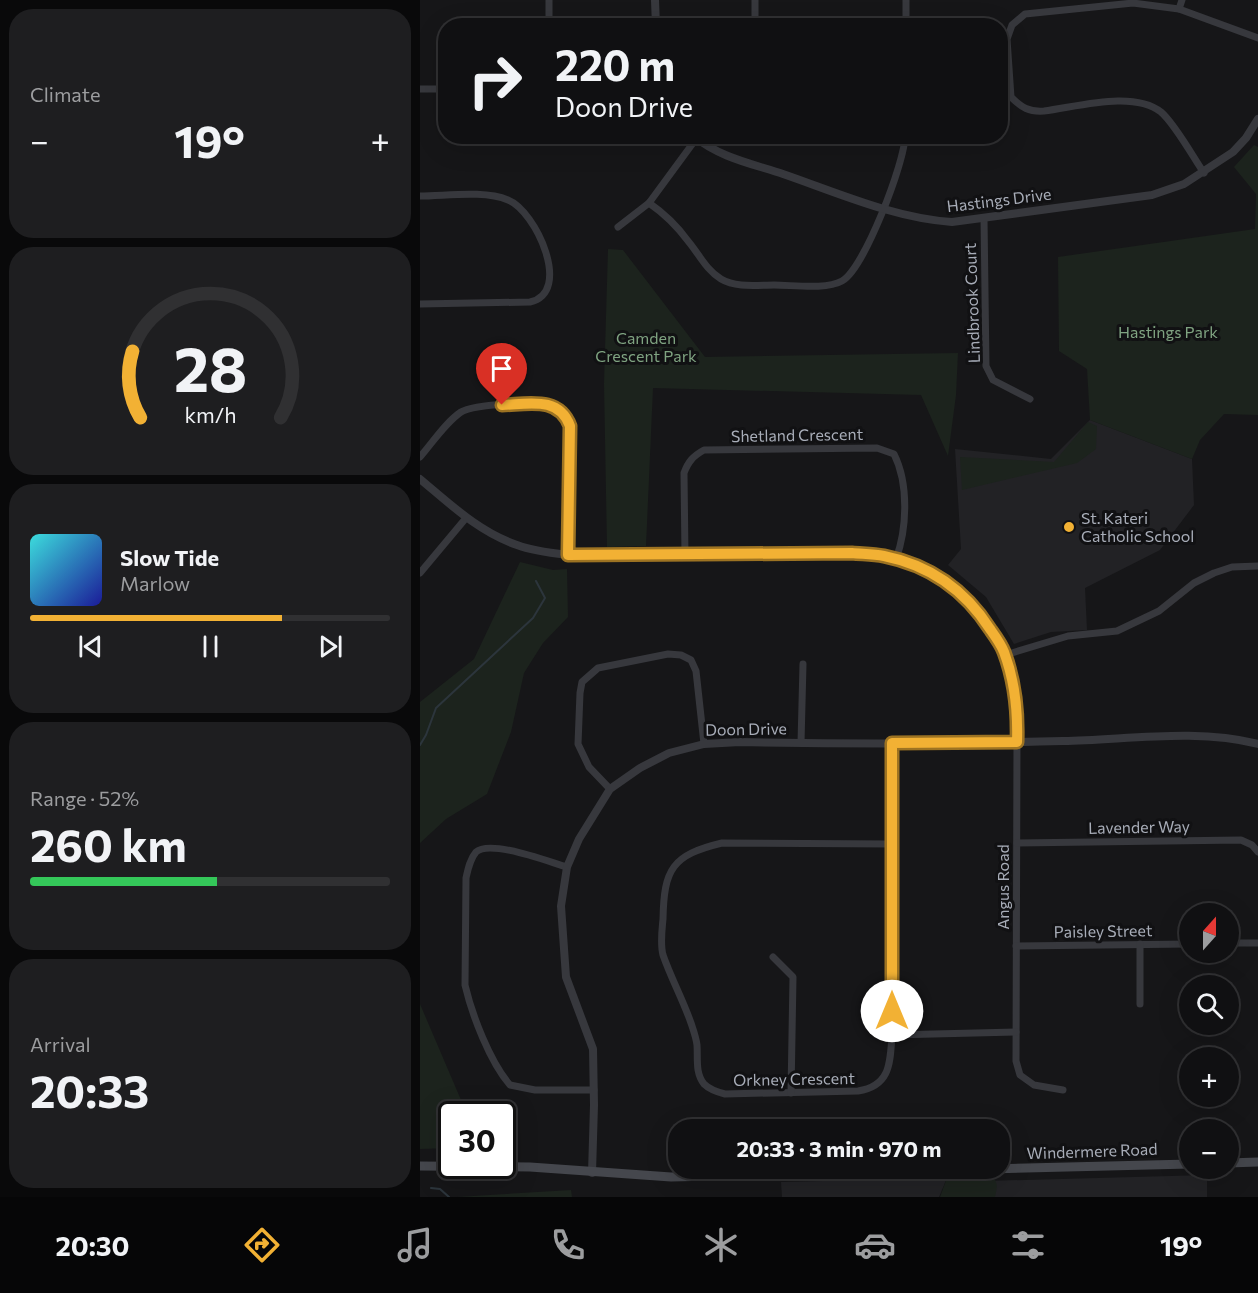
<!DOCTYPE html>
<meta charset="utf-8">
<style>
:root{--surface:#101012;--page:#1e1e20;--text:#f1f3f6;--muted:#9c9d9f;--line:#303032;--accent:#f2b134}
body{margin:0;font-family:Commissioner,sans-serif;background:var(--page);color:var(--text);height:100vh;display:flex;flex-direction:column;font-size:22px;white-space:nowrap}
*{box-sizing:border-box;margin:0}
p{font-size:20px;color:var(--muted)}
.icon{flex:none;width:33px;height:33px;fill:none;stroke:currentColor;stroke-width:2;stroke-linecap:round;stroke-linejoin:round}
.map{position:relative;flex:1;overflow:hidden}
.details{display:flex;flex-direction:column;gap:9px;padding:9px;background:#09090a;width:420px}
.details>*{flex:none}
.banner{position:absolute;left:18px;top:18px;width:570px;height:126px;border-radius:24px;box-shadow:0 6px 24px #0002,0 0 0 2px var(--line);background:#101012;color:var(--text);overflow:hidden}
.needle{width:39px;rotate:21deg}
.controls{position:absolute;left:759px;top:903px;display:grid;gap:12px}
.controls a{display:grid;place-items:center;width:60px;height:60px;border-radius:50%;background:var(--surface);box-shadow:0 6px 24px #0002,0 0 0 2px var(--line);font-size:30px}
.speed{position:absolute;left:18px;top:1101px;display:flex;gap:12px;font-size:30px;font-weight:700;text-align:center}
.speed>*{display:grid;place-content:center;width:78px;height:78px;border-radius:50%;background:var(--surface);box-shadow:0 6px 24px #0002,0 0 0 2px var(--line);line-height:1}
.speed .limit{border:3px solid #111;border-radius:9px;background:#fff;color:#111}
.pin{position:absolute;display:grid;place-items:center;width:51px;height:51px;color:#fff;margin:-62px -26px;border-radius:50% 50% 50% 0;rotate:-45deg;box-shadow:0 0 6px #0007}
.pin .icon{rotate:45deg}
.me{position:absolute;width:66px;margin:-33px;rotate:0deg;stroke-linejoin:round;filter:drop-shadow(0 0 4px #0008)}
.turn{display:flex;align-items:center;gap:21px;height:126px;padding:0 18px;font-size:27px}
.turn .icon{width:78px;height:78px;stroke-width:2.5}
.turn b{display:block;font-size:42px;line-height:51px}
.big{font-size:45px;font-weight:700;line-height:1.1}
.details .widget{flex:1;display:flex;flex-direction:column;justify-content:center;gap:9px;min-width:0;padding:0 21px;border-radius:24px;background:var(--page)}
.details .dial{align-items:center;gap:0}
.dial svg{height:156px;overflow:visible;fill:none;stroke:var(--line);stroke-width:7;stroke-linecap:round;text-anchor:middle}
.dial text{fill:var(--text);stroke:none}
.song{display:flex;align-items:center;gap:18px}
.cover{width:72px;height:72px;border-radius:9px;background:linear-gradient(135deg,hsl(180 70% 55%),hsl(240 70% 35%))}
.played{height:6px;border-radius:3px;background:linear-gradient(90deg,var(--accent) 70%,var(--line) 70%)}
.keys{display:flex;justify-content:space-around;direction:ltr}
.heat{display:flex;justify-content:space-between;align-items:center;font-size:33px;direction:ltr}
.charge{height:9px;border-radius:4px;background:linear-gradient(90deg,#34c759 52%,var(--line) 0)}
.trip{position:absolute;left:248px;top:1119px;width:342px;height:60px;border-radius:24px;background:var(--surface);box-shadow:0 6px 24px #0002,0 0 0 2px var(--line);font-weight:700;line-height:60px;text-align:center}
.dock{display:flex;height:96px;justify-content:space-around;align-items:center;background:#060607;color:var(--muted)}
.dock .icon{width:42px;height:42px}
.dock .active{color:var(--accent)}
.dock b{font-size:27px;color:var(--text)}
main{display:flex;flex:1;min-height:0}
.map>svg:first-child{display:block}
.built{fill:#222225}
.green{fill:#1c231d}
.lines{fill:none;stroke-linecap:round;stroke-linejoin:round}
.stream{stroke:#2c353c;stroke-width:2}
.minor{stroke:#37383d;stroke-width:7}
.tertiary{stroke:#37383d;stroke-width:8}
.secondary{stroke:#45474d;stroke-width:9}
.route-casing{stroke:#9d7322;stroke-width:15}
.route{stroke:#f2b134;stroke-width:10}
.poi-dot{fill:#f2b134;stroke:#111113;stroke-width:2}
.labels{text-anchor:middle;stroke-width:6;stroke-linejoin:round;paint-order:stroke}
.street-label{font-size:16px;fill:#a8adb8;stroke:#111113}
.park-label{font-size:16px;fill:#7fa381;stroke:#111113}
.poi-label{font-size:16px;fill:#a8adb8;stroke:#111113;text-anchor:start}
</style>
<main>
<section class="details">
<div class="widget"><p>Climate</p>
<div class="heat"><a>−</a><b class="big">19°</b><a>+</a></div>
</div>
<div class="widget dial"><svg viewBox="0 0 100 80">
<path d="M14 69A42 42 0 1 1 86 69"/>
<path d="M14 69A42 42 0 0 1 10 35" stroke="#f2b134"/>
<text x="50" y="56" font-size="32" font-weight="700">28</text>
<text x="50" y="72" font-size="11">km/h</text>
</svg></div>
<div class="widget">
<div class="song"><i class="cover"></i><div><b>Slow Tide</b><p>Marlow</p></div></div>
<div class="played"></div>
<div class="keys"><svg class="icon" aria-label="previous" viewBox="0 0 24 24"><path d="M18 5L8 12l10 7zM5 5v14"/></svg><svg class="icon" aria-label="pause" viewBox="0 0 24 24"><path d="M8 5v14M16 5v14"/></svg><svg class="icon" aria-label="next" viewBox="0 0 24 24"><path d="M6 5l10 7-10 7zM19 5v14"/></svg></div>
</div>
<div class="widget"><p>Range · 52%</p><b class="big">260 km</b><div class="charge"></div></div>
<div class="widget"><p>Arrival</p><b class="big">20:33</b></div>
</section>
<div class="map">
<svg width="838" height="1197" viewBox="0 0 838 1197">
<rect width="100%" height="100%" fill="#161618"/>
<g class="built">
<path d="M670 420 772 459 774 505 740 550 665 588 667 630 631 632 594 644 566 597 528 565 541 549 535 449 631 459Z"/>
<path d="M787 1175V1197H565L564 1181Z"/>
<path d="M527 1178 519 1197H362L361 1182Z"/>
</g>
<g class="green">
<path d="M834 145 838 147V415L804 414 780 440 772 459 670 420 667 369 639 351 638 257 835 229 836 194 814 167Z"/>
<path d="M188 249 203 250 285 357 538 353 536 395 528 456 501 395 233 388 226 546 187 547 184 384Z"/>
<path d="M668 422 677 426 676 449 657 463 542 490 540 457 634 462Z"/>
<path d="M100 562 133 570 147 569 148 617 123 643 104 673 91 732 67 794 26 819 0 843V702L54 659Z"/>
<path d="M0 1004 47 1114H32L31 1148 0 1149Z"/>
<path d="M571 1176C579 1182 577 1188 575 1197H520L527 1178Z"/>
<path d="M151 1190 152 1197H37Z"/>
</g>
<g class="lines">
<g class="stream">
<path d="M0 745 6 735 16 708 113 618 125 598 116 581"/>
<path d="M11 1188 20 1189 29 1197"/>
</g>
<g class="minor">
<path d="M335 0V26"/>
<path d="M759 9 762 0"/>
<path d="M129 26V0"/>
<path d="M486 26V0"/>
<path d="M0 89H26"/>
<path d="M784 173C773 157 755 124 741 112 713 90 657 107 624 111 609 112 602 108 591 97L587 39 592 25 605 14 713 3 759 9 838 38"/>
<path d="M0 196C26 196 64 190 88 200 116 211 153 293 110 302L0 304"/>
<path d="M229 203C245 214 257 226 268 241 279 254 286 270 301 279 316 288 337 285 354 285 373 285 406 290 422 281 444 269 485 162 485 136"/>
<path d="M564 218 566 366 573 380 610 399"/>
<path d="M198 227 229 203 276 139"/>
<path d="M0 457C13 442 25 423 41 412 53 404 124 400 137 407 145 411 148 418 150 426L148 555"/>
<path d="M265 556 264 473C268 462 273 456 284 450L457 448 474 454C489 484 487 529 476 559"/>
<path d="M0 573 46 518"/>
<path d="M585 655 648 636 697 631 739 611 774 583 794 573 812 567 838 566"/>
<path d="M597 742 596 1061 600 1075 614 1085 643 1090"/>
<path d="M381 743 383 664"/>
<path d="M190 789 169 767 158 744 160 693 162 682 178 668 248 654 261 655 271 660 276 671 284 744"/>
<path d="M597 843 821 840 832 845 838 852"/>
<path d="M472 844 302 843C252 855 244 869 243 919 242 930 240 944 243 955 251 978 263 1000 271 1023 273 1029 276 1037 277 1045 278 1058 275 1073 284 1084 290 1090 297 1092 305 1094L438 1091C471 1086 470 1062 472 1035V743"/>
<path d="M147 867C129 862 70 839 56 852 50 859 48 869 46 878L45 985C52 1015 70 1062 90 1085L115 1090H174"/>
<path d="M808 943H838"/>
<path d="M596 946 770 944"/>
<path d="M353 957 373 977 371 1093"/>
<path d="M720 1004V944"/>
<path d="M472 1035 596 1032"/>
</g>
<g class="tertiary">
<path d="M235 0 236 26"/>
<path d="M274 136C298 157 333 164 363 174 418 193 474 218 532 222L732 195 764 184 813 152 826 138 838 119"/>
<path d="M0 479C30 504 59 532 97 545 113 551 131 553 148 555L432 553C453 555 474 558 494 565 529 577 553 602 573 633 577 639 582 645 584 652 595 681 598 711 597 742"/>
<path d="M172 1173 174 1105 173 1049 146 977 141 906 147 867 159 839 190 789 220 768 249 753 284 744 320 742C428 744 536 744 643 741 706 740 777 728 838 744"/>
</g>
<g class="secondary">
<path d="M808 1163 838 1162"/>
<path d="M0 1166 110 1167 251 1177 770 1164"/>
</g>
</g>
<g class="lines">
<defs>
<path id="route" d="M82 405C109 404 139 396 150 426L148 555 432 553C442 554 453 554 464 556 509 565 545 590 570 629 575 636 581 644 584 652 595 681 598 711 597 742L472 743V1011"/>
</defs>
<use href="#route" class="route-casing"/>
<use href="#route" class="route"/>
</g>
<circle class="poi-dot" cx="649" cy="527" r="6"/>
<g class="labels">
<g class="street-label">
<text transform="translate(579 200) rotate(-7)" y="6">Hastings Drive</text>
<text transform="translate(552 303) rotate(-92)" y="6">Lindbrook Court</text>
<text transform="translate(377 435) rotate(-1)" y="6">Shetland Crescent</text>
<text transform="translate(326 729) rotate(-1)" y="6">Doon Drive</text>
<text transform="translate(719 827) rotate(-1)" y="6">Lavender Way</text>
<text transform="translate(583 887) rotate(-90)" y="6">Angus Road</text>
<text transform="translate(683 931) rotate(-1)" y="6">Paisley Street</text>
<text transform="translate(374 1079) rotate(-1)" y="6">Orkney Crescent</text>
<text transform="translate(672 1151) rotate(-2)" y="6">Windermere Road</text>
</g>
<g class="park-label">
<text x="748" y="338">Hastings Park</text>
<text x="226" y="344">Camden<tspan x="226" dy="18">Crescent Park</tspan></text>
</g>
<g class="poi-label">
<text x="661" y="524">St. Kateri<tspan x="661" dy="18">Catholic School</tspan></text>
</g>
</g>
</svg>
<div class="controls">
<a><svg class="needle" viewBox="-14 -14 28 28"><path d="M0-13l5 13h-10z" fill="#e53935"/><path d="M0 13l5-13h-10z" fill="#9c9d9f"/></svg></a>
<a><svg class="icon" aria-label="search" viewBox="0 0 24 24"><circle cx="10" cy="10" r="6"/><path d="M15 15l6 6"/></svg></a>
<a>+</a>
<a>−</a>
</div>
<div class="speed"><div class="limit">30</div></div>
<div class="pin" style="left:82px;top:405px;background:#d93025"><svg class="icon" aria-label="arrive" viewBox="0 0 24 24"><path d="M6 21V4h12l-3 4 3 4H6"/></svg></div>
<svg class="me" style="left:472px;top:1011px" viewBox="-20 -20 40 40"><circle r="19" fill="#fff"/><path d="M0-13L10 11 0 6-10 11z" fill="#f2b134"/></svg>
<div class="trip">20:33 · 3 min · 970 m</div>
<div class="banner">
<div class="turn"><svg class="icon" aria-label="right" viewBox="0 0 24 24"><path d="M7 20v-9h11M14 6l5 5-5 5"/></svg><div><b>220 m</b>Doon Drive</div></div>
</div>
</div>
</main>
<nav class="dock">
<b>20:30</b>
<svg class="icon active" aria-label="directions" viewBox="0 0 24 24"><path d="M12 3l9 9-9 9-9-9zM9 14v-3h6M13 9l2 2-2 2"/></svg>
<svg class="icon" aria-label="music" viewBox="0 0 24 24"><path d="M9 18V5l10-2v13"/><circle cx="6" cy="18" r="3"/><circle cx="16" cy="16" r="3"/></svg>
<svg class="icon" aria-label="phone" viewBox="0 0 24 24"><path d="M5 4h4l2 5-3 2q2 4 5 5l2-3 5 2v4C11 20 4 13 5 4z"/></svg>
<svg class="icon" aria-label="climate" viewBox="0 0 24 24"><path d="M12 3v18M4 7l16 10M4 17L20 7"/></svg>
<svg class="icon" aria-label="car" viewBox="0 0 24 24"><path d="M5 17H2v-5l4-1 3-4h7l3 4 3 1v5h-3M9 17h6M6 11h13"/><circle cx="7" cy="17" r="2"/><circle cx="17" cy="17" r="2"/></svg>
<svg class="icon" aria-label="filters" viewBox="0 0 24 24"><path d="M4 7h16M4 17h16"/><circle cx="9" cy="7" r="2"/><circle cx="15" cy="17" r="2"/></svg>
<b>19°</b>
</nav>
